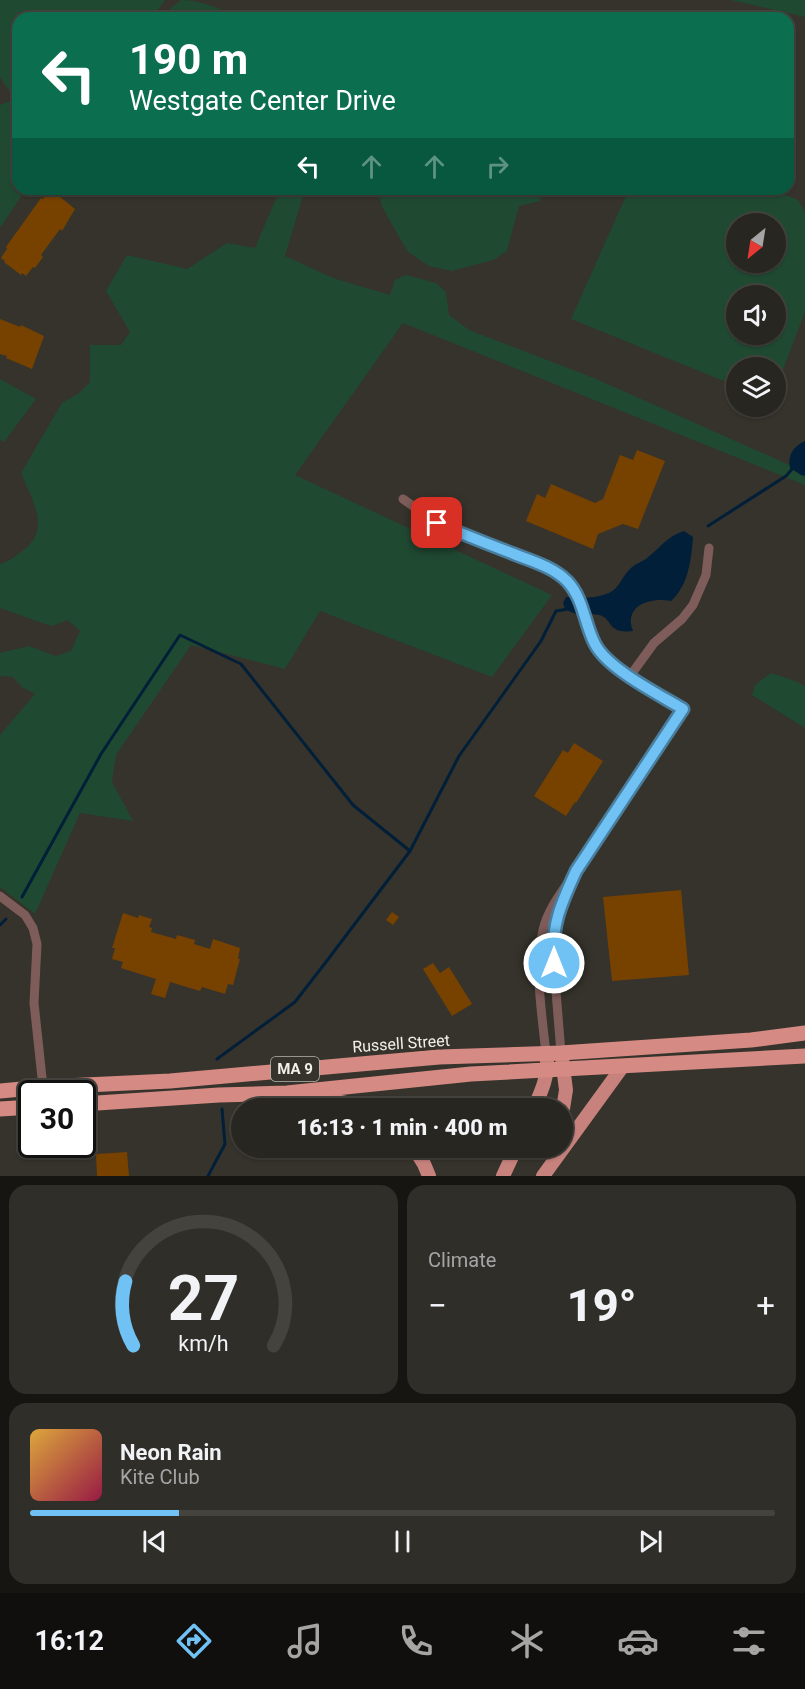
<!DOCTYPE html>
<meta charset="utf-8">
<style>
:root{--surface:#282620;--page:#302e29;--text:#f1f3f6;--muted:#a5a5a5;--line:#44433e;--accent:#70c2f4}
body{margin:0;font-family:Roboto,sans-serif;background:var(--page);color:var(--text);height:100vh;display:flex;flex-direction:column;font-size:22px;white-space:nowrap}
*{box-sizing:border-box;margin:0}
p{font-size:20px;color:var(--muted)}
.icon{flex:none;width:33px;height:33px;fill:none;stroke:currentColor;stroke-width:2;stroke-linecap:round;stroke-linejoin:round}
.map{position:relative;height:1176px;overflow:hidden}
.panel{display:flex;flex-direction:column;gap:9px;padding:9px;background:#161512;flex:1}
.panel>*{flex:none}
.top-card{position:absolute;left:12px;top:12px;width:782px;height:183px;border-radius:18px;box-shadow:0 2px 4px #0004,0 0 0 2px var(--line);background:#0b6e4f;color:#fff;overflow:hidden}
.needle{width:39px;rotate:210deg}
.controls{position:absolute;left:726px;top:213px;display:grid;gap:12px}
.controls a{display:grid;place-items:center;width:60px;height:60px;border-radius:50%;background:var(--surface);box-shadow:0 2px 4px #0004,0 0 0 2px var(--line);font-size:30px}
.speed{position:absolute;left:18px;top:1080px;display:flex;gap:12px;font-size:30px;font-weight:700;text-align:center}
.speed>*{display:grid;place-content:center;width:78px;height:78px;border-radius:50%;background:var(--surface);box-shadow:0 2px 4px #0004,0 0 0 2px var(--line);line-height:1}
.speed .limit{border:3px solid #111;border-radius:9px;background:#fff;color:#111}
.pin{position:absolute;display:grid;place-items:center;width:51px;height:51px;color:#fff;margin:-26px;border-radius:12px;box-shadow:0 3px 9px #0006}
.me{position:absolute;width:66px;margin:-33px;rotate:0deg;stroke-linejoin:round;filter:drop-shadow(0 0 4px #0008)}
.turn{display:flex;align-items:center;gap:21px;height:126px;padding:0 18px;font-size:27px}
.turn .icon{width:78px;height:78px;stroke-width:2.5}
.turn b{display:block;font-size:42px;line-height:51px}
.lanes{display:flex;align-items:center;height:57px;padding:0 18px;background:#0003;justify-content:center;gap:30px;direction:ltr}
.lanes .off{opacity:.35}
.big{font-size:45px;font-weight:800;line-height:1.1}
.panel .widget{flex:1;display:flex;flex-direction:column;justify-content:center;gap:9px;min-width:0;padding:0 21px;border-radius:18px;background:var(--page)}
.panel .dial{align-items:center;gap:0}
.dial svg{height:156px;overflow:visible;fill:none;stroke:var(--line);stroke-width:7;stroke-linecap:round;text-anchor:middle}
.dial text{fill:var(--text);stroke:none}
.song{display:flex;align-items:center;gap:18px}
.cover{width:72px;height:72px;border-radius:9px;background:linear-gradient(135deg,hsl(40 70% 55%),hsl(340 70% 35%))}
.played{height:6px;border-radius:3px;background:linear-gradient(90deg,var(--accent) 20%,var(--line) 20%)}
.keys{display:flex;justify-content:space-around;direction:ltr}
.heat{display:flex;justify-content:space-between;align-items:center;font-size:33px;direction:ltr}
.panel .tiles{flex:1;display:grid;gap:9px;grid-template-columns:1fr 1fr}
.widget:last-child{grid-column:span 2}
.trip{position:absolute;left:231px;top:1098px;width:342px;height:60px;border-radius:30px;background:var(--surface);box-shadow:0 2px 4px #0004,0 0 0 2px var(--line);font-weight:800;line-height:60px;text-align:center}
.dock{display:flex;height:96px;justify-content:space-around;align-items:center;background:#100f0d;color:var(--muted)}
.dock .icon{width:42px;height:42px}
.dock .current{color:var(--accent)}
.dock b{font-size:27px;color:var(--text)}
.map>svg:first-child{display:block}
.green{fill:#204932;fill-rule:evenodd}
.water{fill:#011f39}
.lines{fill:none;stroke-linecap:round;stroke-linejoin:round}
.stream{stroke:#011f39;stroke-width:3}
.building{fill:#774200}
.minor{stroke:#7e5c59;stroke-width:9}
.primary{stroke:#c7827d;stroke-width:14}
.trunk{stroke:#d58a84;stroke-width:15}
.route-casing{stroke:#497e9f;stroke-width:15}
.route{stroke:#70c2f4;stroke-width:10}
.labels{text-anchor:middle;stroke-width:6;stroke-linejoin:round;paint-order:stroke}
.shield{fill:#35332b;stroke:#b8b7b0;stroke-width:1.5}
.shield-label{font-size:15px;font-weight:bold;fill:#f0efe9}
.street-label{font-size:16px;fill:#f0efe9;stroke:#35332b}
</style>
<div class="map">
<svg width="805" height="1176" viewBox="0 0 805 1176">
<rect width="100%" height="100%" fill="#35332b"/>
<g class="green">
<path d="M0 0H165L152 18H18V189H26L0 228V105L14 99 0 77Z"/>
<path d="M181 0C207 0 225 14 250 18H165L171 8Z"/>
<path d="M731 0H805V17Z"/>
<path d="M280 189H305L285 256 333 278 390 295 395 280 406 275 436 283 446 292 449 315 469 330 594 378 805 472V485L403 323 295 475 552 595 492 677 320 611 285 669 191 645 116 755 112 782 133 821 80 813 35 914 0 887V735L35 694 22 687 13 677 0 676V653L29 646 56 656 71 651 80 631 68 620 51 626 0 608V564C8 562 14 557 21 552 53 530 32 501 21 473L62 403 79 393 90 382V345H121L130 332 106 291 127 255 187 269 227 243 255 248Z"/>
<path d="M378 189H542L540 201 519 206 507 251 493 260 452 271 429 266 408 252 382 207Z"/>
<path d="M629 189H771L798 200 805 212V312L776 388V368H736V386L571 319ZM736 224H776V262H736ZM736 296H776V334H736Z"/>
<path d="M0 379 36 399 4 442 0 440Z"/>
<path d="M771 673 795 681 805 686V728L752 695 755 685Z"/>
</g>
<g class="water">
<path d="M805 441V476L801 475 790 468C787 455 794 446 805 441Z"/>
<path d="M684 531 693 537C691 559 689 585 671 601 651 597 623 605 633 631 606 634 614 619 599 615 585 612 581 618 565 609L563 603 566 597C581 598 595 599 609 593 619 589 622 576 630 569 635 564 641 562 646 559 660 548 667 536 684 531Z"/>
</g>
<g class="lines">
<g class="stream">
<path d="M708 526 786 476 793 468"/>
<path d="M22 897 101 754 180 635 241 664 353 805 410 851"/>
<path d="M0 925 6 919"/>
<path d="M217 1059 295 1002 329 958 410 851 459 756 541 641 556 611 568 609"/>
<path d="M208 1176 225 1144 222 1109"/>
</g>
</g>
<g class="building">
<path d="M49 191 53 194 54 192 75 209 62 231 60 229 41 255 43 257 35 268 33 267 26 276 22 273 21 275 4 262 5 261 1 258 7 249 6 247 41 198 43 199Z"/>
<path d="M0 319 20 327 21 325 44 336 32 369 6 358 7 356 0 354Z"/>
<path d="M637 450 665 461 638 529 623 524 598 534 593 549 526 521 537 494 545 498 551 484 595 503 603 499 620 455 633 460Z"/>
<path d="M574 743 603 761 576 803 575 802 566 816 534 796 563 750 568 753Z"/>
<path d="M681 890 689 975 612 981 603 897Z"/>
<path d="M392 912 399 917 393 925 386 920Z"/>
<path d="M123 913 138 918 139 915 152 919 149 927 152 928 151 932 176 939 177 935 195 940 194 944 210 949 213 939 240 948 238 959H240L233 985 228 984 225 994 202 987 200 991 170 982 165 998 151 994 156 979 121 968 123 962 112 959 115 948H112Z"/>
<path d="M433 963 440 973 449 967 472 1004 452 1016 423 969Z"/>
<path d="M127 1152 129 1176H97L96 1154Z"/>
</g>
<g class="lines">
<g class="minor">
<path d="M403 499 437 523 546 566 567 581 575 592 583 608 595 645 602 654 613 664 630 676 654 643 682 619 693 605 706 575 709 548"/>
<path d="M0 896 25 915 33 928 37 944 34 1003 43 1087"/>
<path d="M561 1053 552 942 558 912 565 895"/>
<path d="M546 1054C542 1013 534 971 543 930 548 907 566 887 579 866 612 813 648 762 683 709L630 676"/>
</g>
<g class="primary">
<path d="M562 1058 566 1090 562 1115"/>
<path d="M301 1095 346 1103 363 1108"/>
<path d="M534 1108C541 1092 548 1078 547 1059"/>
<path d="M414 1148 424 1164 429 1176"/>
<path d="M503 1176 516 1148"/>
<path d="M543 1176 623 1066"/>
</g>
<g class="trunk">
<path d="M0 1091 43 1087 170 1081 439 1057 561 1053 751 1040 805 1033"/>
<path d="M82 1104 219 1095 287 1093 471 1074 805 1056"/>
<path d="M0 1109 32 1107"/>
</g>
</g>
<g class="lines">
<defs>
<path id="route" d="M437 523C462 534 488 544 514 554 532 561 553 567 567 581 584 599 584 623 595 644 608 669 658 694 683 709L576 871C561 904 551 925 554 963"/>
</defs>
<use href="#route" class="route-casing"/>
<use href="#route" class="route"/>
</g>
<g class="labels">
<rect class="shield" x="271" y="1057" width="48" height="24" rx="4.5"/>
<g class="shield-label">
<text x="295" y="1074">MA 9</text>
</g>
<g class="street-label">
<text transform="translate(401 1043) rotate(-4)" y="6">Russell Street</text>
</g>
</g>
</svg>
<div class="controls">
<a><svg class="needle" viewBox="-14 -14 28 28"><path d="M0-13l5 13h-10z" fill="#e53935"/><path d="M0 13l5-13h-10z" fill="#a5a5a5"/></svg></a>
<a><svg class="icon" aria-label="sound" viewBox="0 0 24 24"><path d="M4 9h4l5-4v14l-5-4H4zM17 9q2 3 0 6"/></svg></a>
<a><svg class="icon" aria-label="layers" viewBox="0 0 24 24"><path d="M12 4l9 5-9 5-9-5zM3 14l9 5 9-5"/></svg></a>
</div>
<div class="speed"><div class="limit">30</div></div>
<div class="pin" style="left:437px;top:523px;background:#d93025"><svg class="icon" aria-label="arrive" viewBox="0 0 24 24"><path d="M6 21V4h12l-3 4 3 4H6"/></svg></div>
<svg class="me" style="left:554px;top:963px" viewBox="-20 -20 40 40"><circle r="17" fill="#70c2f4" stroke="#fff" stroke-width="3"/><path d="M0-11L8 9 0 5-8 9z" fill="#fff"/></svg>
<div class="trip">16:13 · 1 min · 400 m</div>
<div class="top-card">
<div class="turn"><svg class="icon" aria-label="left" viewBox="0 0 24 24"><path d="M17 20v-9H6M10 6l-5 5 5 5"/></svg><div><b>190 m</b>Westgate Center Drive</div></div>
<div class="lanes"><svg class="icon" aria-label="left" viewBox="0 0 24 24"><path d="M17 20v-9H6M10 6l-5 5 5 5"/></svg><svg class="icon off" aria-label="ahead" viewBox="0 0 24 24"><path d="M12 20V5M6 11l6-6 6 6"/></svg><svg class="icon off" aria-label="ahead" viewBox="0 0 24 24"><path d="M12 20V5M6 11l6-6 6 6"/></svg><svg class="icon off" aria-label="right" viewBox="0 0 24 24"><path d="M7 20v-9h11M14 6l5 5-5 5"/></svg></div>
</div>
</div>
<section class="panel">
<div class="tiles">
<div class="widget dial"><svg viewBox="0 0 100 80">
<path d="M14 69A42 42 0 1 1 86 69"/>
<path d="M14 69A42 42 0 0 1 10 36" stroke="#70c2f4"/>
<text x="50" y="56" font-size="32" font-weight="700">27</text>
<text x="50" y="72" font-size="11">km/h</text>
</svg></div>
<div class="widget"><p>Climate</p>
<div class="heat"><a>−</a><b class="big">19°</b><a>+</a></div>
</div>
<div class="widget">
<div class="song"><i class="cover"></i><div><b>Neon Rain</b><p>Kite Club</p></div></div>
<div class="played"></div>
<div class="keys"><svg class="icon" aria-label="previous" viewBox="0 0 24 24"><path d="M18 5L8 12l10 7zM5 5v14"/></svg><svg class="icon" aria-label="pause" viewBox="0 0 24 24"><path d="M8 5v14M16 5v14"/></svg><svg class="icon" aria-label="next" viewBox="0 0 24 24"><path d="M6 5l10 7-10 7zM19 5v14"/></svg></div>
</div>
</div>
</section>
<nav class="dock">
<b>16:12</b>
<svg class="icon current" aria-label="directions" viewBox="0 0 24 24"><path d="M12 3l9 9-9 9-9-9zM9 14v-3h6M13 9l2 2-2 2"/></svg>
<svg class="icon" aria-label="music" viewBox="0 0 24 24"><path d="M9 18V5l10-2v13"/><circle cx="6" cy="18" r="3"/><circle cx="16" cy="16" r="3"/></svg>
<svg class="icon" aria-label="phone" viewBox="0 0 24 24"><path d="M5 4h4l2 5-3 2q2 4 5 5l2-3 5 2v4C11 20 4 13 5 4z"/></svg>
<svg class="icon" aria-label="climate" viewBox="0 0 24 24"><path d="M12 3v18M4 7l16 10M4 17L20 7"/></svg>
<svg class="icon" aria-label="car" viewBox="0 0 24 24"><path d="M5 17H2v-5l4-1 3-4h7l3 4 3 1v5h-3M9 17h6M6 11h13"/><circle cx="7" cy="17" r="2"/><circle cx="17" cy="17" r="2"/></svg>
<svg class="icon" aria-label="filters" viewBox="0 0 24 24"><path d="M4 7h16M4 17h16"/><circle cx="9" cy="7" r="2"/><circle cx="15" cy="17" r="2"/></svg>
</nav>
